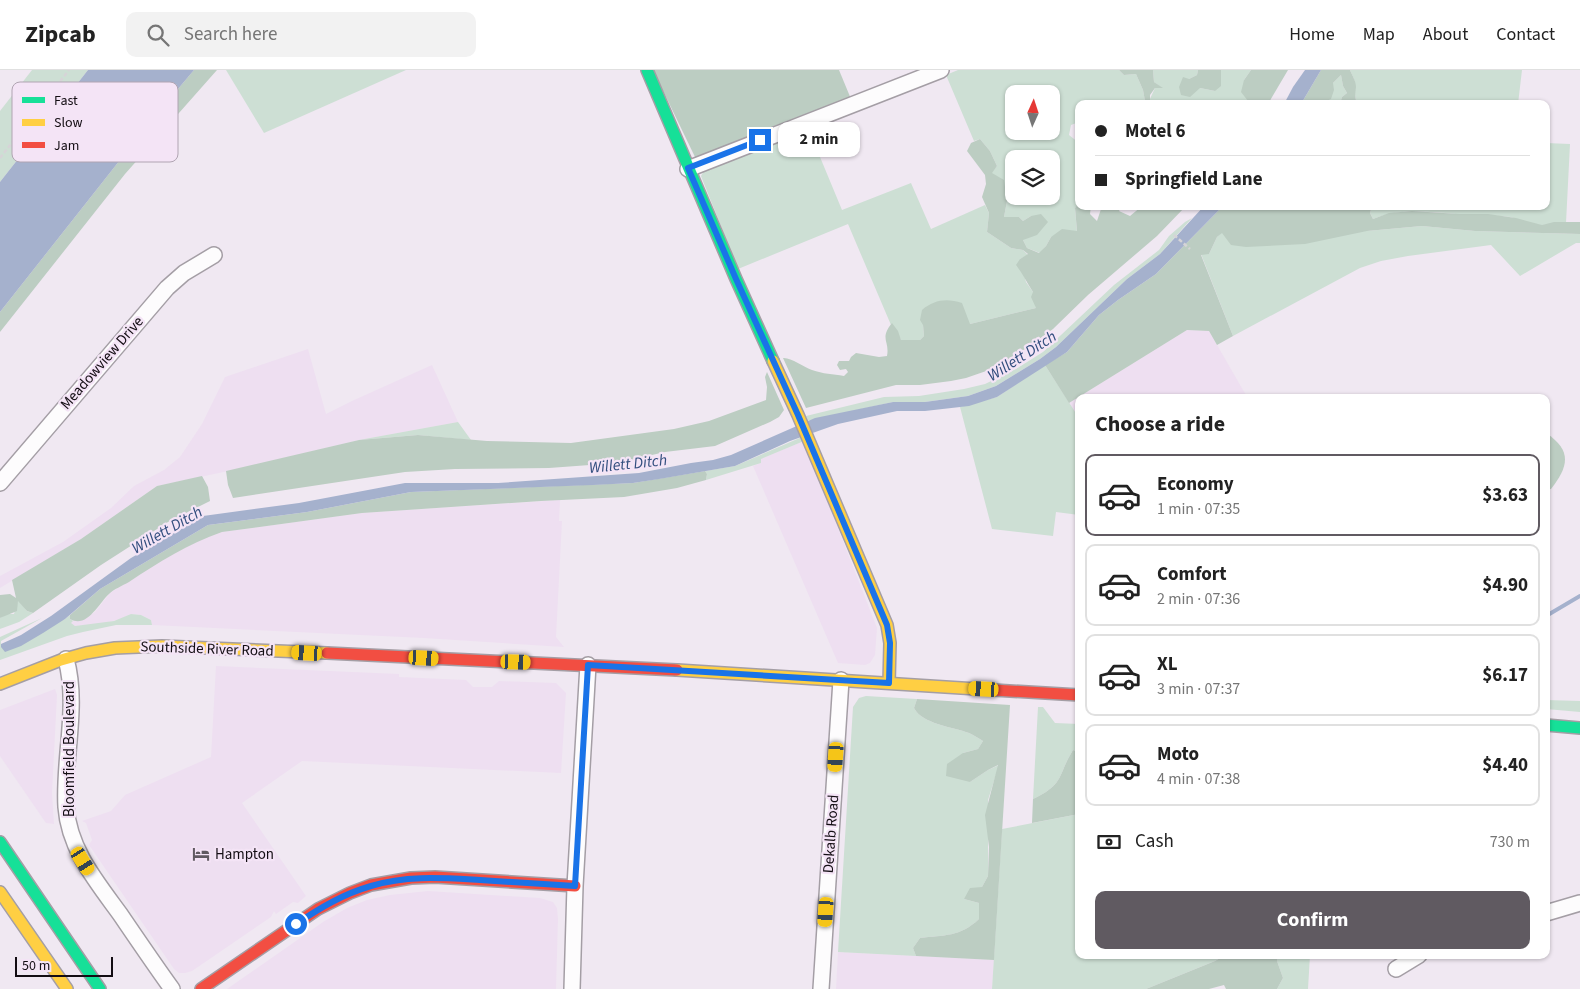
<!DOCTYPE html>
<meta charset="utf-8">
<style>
:root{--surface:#fff;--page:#f2f2f2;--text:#222;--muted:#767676;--line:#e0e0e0;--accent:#605a61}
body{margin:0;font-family:"Source Sans 3",sans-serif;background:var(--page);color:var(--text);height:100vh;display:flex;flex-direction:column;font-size:19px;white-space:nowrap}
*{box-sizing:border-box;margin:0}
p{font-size:16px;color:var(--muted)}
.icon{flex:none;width:28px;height:28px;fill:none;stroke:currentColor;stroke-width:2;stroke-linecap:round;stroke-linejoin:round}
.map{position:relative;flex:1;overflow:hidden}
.panel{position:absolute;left:1075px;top:324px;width:475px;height:565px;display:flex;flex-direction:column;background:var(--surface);border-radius:10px;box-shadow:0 1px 4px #0004}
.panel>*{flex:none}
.hud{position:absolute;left:1075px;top:30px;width:475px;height:110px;border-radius:10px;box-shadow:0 1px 4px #0004;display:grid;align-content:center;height:110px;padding:0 20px;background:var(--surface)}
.needle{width:32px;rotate:3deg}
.tools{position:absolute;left:1005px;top:15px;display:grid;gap:10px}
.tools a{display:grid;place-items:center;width:55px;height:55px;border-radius:10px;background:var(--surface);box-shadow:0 1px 4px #0004;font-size:25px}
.scale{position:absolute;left:15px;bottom:12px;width:98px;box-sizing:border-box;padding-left:5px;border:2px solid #130d13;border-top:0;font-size:14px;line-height:18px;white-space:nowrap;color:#130d13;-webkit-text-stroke:4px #f4e4f6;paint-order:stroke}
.end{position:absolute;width:22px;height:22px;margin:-11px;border:6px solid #1a73e8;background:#fff;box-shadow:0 0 0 2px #fff}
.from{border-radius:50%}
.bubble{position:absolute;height:35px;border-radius:10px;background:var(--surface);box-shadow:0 1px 4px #0004;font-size:16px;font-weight:700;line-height:35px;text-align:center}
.car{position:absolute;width:15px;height:30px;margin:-15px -8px;border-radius:6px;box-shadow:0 0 4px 1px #0007;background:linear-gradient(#f5c518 24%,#345 0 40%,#f5c518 0 76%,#345 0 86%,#f5c518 0)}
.hud b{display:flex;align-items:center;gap:18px;height:48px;font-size:19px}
.hud b+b{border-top:1px solid var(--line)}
.hud i{width:12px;height:12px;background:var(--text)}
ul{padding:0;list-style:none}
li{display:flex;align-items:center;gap:15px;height:82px;margin:0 10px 8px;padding:0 10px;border:2px solid var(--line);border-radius:10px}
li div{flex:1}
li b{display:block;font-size:19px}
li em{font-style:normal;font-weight:700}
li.selected{border-color:var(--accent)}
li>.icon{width:45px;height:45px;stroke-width:1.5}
h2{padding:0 20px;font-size:22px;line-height:60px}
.pay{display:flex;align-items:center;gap:12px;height:55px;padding:0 20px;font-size:19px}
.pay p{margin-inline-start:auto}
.button{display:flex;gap:10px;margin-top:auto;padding:10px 20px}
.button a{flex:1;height:58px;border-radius:10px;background:var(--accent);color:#fff;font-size:20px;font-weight:700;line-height:58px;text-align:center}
header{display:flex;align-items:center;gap:30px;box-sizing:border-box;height:70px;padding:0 25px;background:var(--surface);border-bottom:1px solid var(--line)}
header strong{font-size:24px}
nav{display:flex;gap:28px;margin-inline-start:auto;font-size:18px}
.search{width:350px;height:45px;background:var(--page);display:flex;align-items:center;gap:12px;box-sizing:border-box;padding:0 18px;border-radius:10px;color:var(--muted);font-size:19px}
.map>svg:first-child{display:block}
</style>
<header>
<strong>Zipcab</strong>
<div class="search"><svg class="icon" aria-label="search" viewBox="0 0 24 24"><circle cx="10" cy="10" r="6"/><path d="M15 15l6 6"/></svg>Search here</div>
<nav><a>Home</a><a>Map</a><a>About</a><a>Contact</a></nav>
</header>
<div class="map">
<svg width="1580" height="919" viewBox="0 0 1580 919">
<rect width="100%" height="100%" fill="#f0e8f2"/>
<g fill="#eedff1">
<polygon points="1187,260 1209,261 1247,327 1079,328 1079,348 1069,333"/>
<polygon points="308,279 326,344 352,331 432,295 458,352 359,370 238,399 157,416 81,469 0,518 0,506 63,472 111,438 134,416 164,400 180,387 202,354 225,307"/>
<polygon points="804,371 877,558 875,585 870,593 865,595 838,593 753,396 761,393 760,389"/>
<polygon points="560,430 559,451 562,451 556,567 564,577 424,568 152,555 151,550 141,545 131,544 124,548 101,554 75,556 70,553 73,551 81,551 95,542 110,523 167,487 202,469 222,462 362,443"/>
<polygon points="216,596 399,604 399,607 466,610 473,617 492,617 499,611 556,613 566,623 561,703 302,691 242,733 306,826 298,833 293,832 276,844 274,841 271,847 192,901 185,903 179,903 174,899 89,775 92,770 86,753 82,751 111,741 125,725 211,687"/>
<polygon points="55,619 57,625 52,723 54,754 46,753 0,686 0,640"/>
<polygon points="428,821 540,828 553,832 557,838 558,849 556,919 227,919 323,852 347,838 367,830 390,825"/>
<polygon points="838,882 994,890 992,919 836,919"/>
</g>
<g fill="#cddfd4" fill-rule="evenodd">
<polygon points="32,0 88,0 0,112 0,41"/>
<polygon points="226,0 406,0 264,63"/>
<path d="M958 0H1119L1124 5 1136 4 1143 20 1145 31H1149L1155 18H1162L1154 12 1153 0H1198L1197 5 1189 9 1200 18 1215 21 1221 0H1251L1244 10 1248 32 1246 34H1079V52L1071 55 1069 65 1079 73V133L1075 138 1077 162 1051 167 1046 176 1040 183 1027 178 1023 170 1031 146 1023 151 1019 147H1004L1007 131 991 103 997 96 990 81 980 69 974 71 946 5ZM1014 24H1051V61H1014ZM1014 89H1051V126H1014Z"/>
<path d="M1350 0H1522L1518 34H1357C1355 27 1355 24 1355 17 1356 11 1352 5 1350 0Z"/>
<polygon points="1341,5 1343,16 1347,23 1342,27 1340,34 1319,34 1323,32 1333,13"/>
<polygon points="808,58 842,140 911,113 931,159 985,135 989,143 987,162 1011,178 1023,180 1028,185 1020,189 1026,212 1033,222 1036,238 970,254 923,255 924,266 920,270 901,270 892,254 891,255 848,154 738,199 701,106 705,99"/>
<path d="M1546 73 1570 74 1566 153C1558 152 1551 155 1543 155 1533 156 1520 149 1510 147 1491 145 1474 145 1456 144 1426 142 1401 138 1373 149L1370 143 1372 136H1546Z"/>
<polygon points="1192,148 1160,184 1127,209 1056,277 1040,289 996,316 968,326 925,332 893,332 807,351 806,346 884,327 919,326 964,319 985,314 1016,299 1043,282 1114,215 1159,180 1169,166 1185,152"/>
<polygon points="1422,156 1475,161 1580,164 1580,173 1576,173 1520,206 1491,175 1408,186 1381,191 1360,198 1233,266 1201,184 1209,184 1217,167 1222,162 1367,161"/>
<polygon points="1045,295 1079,348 1079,445 1056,442 1053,466 992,459 960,337 997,327"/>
<polygon points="458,352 471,370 418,365 359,370"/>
<polygon points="802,367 804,371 761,389 761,393 706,410 707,404 705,401 735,396"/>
<polygon points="18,530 27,541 33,543 19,552 0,559 0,548 7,544 14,544"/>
<polygon points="131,544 141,545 151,550 152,555 116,555 83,562 67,566 0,590 0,567 42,548 1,571 1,577 65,549 70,545 70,549 73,551 71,553 75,556 114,551"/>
<path d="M866 626 917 629 914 638C922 654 953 657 969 663 974 665 978 668 983 671L978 679 963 683 970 712 988 700 999 695 988 730V806L982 817 964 829 979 833V849C960 867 944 865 920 868L913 878 916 886 838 882 853 637 859 628Z"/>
<polygon points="1546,630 1580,631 1580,642 1546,639"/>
<path d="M1038 637H1043L1055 653 1079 654V683L1073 680C1057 706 1065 714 1033 729Z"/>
<polygon points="1079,744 1079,885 1225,885 1215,891 1146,919 992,919 1002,759"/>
<polygon points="1278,885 1310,885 1308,919 1277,919 1283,908 1277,891"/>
</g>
<g fill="#bccdc2">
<polygon points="194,0 217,0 125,104 0,262 0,242 150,52"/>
<polygon points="653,0 839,0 851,29 699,87 695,87"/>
<polygon points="1119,0 1153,0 1154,12 1163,18 1155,18 1150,25 1150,31 1145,31 1143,20 1136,4 1124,5"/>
<polygon points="1198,0 1221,0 1221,16 1215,21 1200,18 1190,27 1181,25 1179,17 1183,7 1189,9 1197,5"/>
<polygon points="1251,0 1288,0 1268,34 1246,34 1248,31 1241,22 1244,10"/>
<path d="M1321 0H1350C1352 5 1356 11 1356 17 1355 24 1355 27 1357 34H1340L1342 27 1347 23 1343 16 1341 5 1333 13 1334 20 1331 29 1319 34H1301Z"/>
<path d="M980 69 990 81 997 96 992 103 1004 110 1007 131 1004 147H1019L1023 151 1031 146 1041 144 1048 152 1037 165 1023 170 1027 178 1039 183 1046 176 1051 167 1062 159 1077 161 1075 138 1079 133V136H1091L1090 144 1097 151 1101 139 1100 136H1122L1119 141 1130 146 1142 136H1186L1157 166 1088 225 1053 259 1021 282 992 299 966 308 951 311 920 315H896L806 338 783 288C790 287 804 297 812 300 823 304 833 304 844 306L848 302 846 299 840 300 837 295 839 291H849L851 287 856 283 879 287 887 286C890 271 879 269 892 253L898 261 901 270H920L924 266 923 255 920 250 922 240C934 230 946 228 962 233L970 254 1036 238 1031 227 1033 222C1027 213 1023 204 1016 195L1020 189 1028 184 1023 180 1011 178 987 162 989 143 982 127 986 114 985 105 967 81 971 73Z"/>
<polygon points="1223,136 1372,136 1370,143 1373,149 1389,143 1412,141 1459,144 1488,144 1516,148 1542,155 1554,152 1580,152 1580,164 1475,161 1422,156 1367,161 1305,174 1246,177 1231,175 1222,163 1217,167 1209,184 1201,185 1233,266 1217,275 1209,261 1187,260 1069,333 1045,295 1067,282 1099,245 1118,230 1156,204"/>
<polygon points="767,302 784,340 779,347 770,352 715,376 665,382 617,393 549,398 455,399 405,402 233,428 228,415 226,401 359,370 418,365 487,371 571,373 674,359 709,351 766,330 767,317 765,307"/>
<path d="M1546 363C1573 381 1568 397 1551 419L1546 420Z"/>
<path d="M705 401 707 404 706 410 677 418 624 427 541 431 362 443 222 462C188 474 159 492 129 512 122 516 114 519 109 524 99 533 87 559 70 549V545L100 519 208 455 307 442 411 422 633 413Z"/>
<polygon points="202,406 208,417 210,431 168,452 101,495 33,543 27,541 18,531 17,541 0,548 0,525 10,524 16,528 12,510 81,469 157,416"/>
<path d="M917 629 1010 635 994 890 916 886 913 878 920 868C944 865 960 867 979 849V833L964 829 970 818 982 817 988 806 989 777 985 745 998 695 988 700 970 712 946 706 947 694 963 683 978 679 983 671C978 668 974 665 969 663 953 657 922 654 914 638Z"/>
<path d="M1073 680 1079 683V744L1032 753 1033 729C1065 714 1057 706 1073 680Z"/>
<polygon points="1225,885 1278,885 1277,891 1283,908 1277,919 1226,919 1224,915 1209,919 1146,919 1215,891"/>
</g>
<g fill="#a5b1cd">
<polygon points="88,0 194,0 150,52 0,242 0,112"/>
<polygon points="1305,0 1321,0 1301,34 1284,34 1293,17"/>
<polygon points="1204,136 1223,136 1156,204 1118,230 1099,245 1067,282 997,327 969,336 925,341 897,341 838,354 790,371 735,396 659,409 633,413 593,415 411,422 307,442 208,455 100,519 65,549 43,563 21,576 5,582 1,577 1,574 21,565 51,546 131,488 203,446 299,433 405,413 498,413 639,403 691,393 713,390 731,385 815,348 893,332 925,332 968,326 996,316 1040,289 1056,277 1127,209 1160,184"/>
</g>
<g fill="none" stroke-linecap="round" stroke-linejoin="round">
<polyline stroke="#a5b1cd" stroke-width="4" points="1546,546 1580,526"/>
<g stroke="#a49ea5" stroke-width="18">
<g id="street">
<polyline points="688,99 941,0"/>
<polyline points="0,413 167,218 184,203 214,185"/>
<path d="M66 589C79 636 63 688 66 737 69 779 96 811 120 844 137 869 154 894 172 919"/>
<polyline points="1546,843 1580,833"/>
<polyline points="1396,899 1419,885"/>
<polyline points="572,919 575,816 588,595"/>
<polyline points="821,919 841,610"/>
</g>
</g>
<g stroke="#a49ea5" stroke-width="14">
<g id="fast">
<polyline points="647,0 736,209 773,291"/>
<polyline points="1546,655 1580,658"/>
<polyline points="0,772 100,919"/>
</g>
</g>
<g stroke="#a49ea5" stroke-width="14">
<g id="slow">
<polyline points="773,291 798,345 887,555 890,573 889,613"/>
<polyline points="677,600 977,619"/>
<polyline points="0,614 61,590 86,583 115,578 162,576 327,583"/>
<polyline points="0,822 67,919"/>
</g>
</g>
<g stroke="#a49ea5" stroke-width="14">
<g id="jam">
<polyline points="327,583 677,600"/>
<polyline points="977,619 1079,625"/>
<polyline points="201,919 318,839 350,823 371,815 411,808 435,807 575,816"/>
</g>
</g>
<g stroke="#d6d4d7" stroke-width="2.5" stroke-dasharray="4 2.5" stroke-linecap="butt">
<polyline points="0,88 69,0"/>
<polyline points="1174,165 1190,179"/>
</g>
<use href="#street" stroke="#fdfcfd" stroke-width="15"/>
<use href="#fast" stroke="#16e098" stroke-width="11"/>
<use href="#slow" stroke="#ffcf43" stroke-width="11"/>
<use href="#jam" stroke="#f24e42" stroke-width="11"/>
</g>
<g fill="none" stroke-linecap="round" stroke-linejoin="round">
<path stroke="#1a73e8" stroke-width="6" d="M296 854C320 838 343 824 371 816 407 805 443 808 480 810 512 812 544 814 575 816L588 595 889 613 890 573 887 555 798 345 736 209 688 98 760 70"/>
</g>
<defs>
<g id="hotel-bare" transform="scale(1.35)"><path d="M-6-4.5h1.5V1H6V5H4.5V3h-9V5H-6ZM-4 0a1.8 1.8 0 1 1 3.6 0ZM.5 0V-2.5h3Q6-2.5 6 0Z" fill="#605a61" stroke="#f4e4f6" stroke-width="2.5" paint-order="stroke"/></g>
</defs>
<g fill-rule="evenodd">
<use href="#hotel-bare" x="201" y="784"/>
</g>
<g text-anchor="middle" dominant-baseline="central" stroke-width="4.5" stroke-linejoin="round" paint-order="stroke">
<g font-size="15" fill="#130d13" stroke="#f4e4f6">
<text transform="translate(102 293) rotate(-49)">Meadowview Drive</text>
<text transform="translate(207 579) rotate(2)">Southside River Road</text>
<text transform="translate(69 679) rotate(-90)">Bloomfield Boulevard</text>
<text transform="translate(831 764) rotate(-86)">Dekalb Road</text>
</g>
<g font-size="15" fill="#130d13" stroke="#f4e4f6" text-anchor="start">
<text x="215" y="784">Hampton</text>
</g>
<g font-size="16" font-style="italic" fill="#324e7e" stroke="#f4e4f6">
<text transform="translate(1022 286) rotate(-33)">Willett Ditch</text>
<text transform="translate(628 394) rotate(-6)">Willett Ditch</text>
<text transform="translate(167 460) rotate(-30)">Willett Ditch</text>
</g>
</g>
<rect x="12" y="12" width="166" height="80" rx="8" fill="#f4e4f6" stroke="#b0a4b2" stroke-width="1"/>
<rect x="22" y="27" width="23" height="6" fill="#16e098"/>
<rect x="22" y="49" width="23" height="7" fill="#ffcf43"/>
<rect x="22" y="72" width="23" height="6" fill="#f24e42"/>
<g font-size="14" fill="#130d13">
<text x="54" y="35">Fast</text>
<text x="54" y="57">Slow</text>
<text x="54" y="80">Jam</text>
</g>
</svg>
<div class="tools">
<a><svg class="needle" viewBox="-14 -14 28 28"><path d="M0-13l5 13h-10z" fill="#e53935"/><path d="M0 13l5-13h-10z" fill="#767676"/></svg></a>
<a><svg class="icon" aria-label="layers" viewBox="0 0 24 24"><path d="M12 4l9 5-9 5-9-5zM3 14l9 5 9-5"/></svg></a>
</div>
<div class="scale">50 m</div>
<i class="end from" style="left:296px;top:854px"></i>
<i class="end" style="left:760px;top:70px"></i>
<div class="bubble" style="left:778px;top:52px;width:82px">2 min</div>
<i class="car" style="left:307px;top:583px;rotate:273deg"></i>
<i class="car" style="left:424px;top:588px;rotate:93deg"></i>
<i class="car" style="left:516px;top:592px;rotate:92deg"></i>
<i class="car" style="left:984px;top:619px;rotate:273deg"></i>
<i class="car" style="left:836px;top:687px;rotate:184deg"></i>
<i class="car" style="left:83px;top:791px;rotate:148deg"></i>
<i class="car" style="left:826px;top:842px;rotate:184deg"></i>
<div class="hud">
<b><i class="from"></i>Motel 6</b>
<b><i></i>Springfield Lane</b>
</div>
<section class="panel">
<h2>Choose a ride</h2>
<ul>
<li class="selected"><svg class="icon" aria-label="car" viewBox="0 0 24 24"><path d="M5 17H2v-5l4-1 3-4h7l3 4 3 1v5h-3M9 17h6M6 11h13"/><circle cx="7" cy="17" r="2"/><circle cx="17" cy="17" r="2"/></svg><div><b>Economy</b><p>1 min · 07:35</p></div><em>$3.63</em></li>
<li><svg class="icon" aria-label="car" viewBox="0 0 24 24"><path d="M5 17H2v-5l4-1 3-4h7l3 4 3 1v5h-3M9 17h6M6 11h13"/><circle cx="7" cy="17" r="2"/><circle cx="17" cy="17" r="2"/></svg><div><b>Comfort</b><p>2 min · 07:36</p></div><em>$4.90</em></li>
<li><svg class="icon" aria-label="car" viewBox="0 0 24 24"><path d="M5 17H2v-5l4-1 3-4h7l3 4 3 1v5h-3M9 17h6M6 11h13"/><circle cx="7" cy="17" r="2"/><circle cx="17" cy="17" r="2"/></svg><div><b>XL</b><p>3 min · 07:37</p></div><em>$6.17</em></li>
<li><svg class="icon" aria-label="car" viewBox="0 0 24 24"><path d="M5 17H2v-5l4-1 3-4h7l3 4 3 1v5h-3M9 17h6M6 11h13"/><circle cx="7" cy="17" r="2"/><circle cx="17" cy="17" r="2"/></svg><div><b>Moto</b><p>4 min · 07:38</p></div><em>$4.40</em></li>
</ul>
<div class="pay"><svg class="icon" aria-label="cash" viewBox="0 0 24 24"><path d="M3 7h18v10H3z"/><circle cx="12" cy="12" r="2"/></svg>Cash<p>730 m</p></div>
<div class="button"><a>Confirm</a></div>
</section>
</div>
